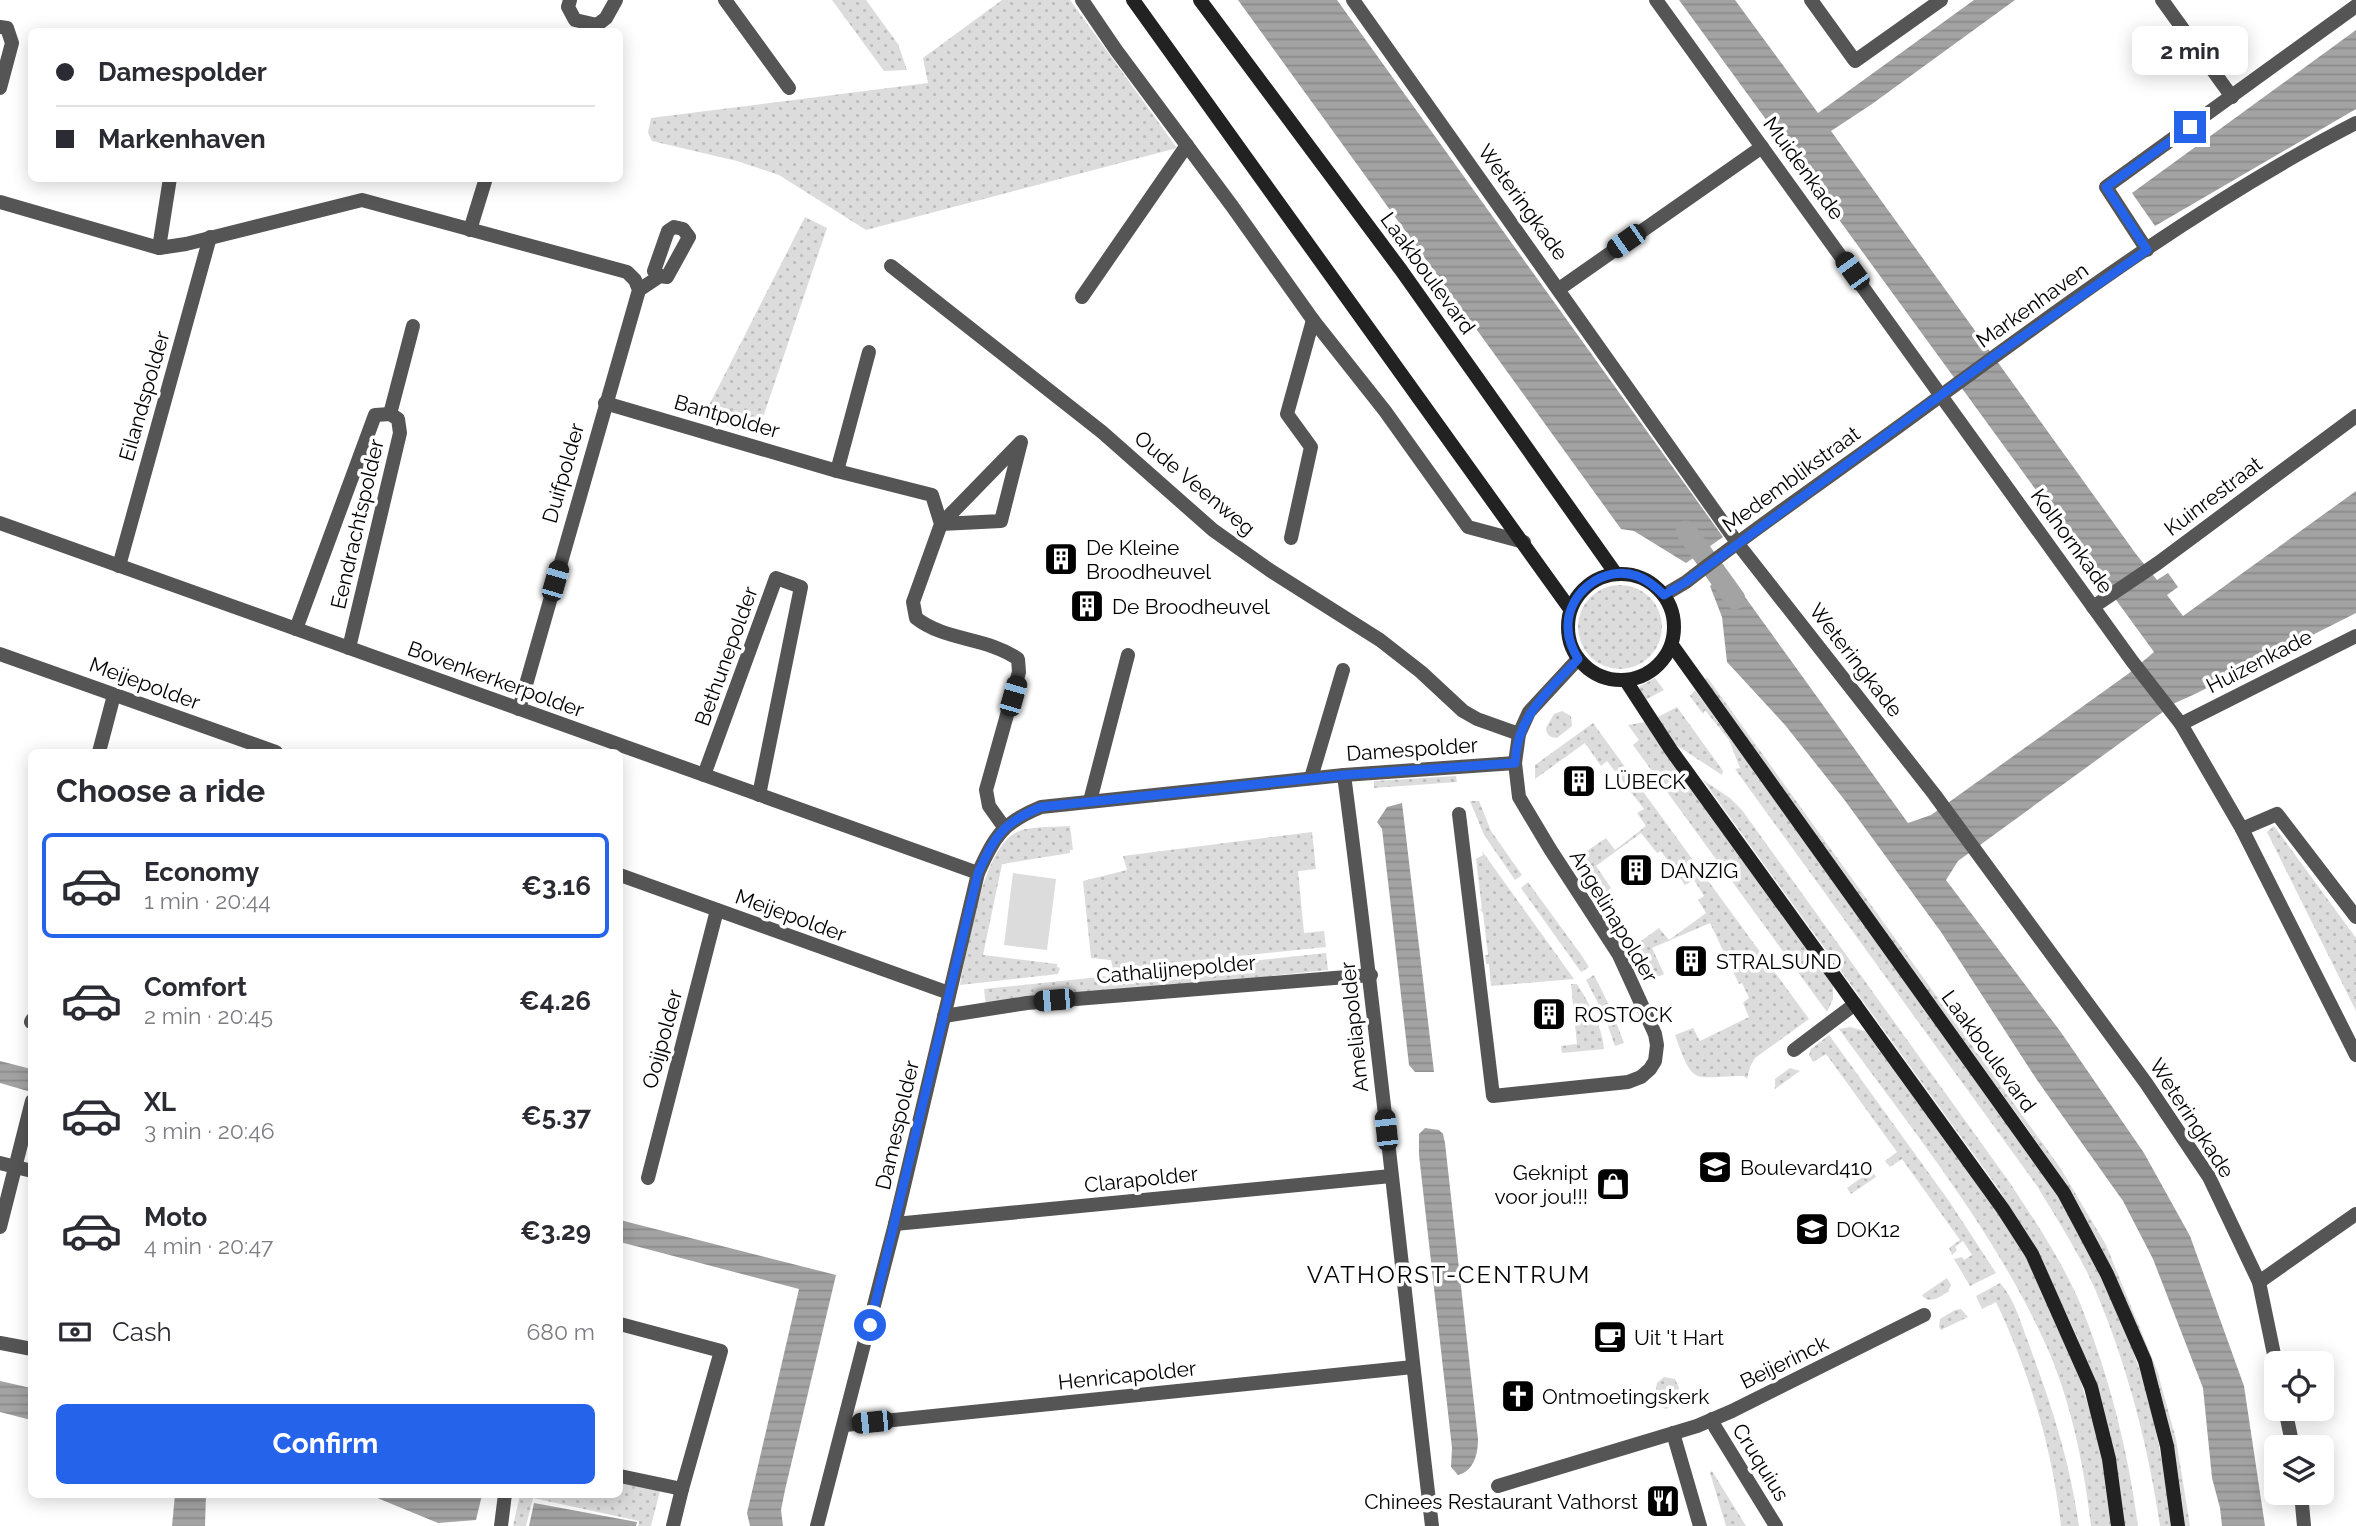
<!DOCTYPE html>
<meta charset="utf-8">
<style>
:root{--surface:#fff;--page:#f7f7f7;--text:#2b2b33;--muted:#7c7c81;--line:#e1e1e2;--accent:#2563eb}
body{margin:0;font-family:Raleway,sans-serif;background:var(--page);color:var(--text);height:100vh;display:flex;flex-direction:column;font-size:26px;white-space:nowrap}
*{box-sizing:border-box;margin:0}
p{font-size:23px;color:var(--muted)}
.icon{flex:none;width:38px;height:38px;fill:none;stroke:currentColor;stroke-width:2;stroke-linecap:round;stroke-linejoin:round}
.map{position:relative;flex:1;overflow:hidden}
.drawer{position:absolute;left:28px;top:749px;width:595px;height:749px;display:flex;flex-direction:column;background:var(--surface);border-radius:10px;box-shadow:0 4px 18px #0003}
.drawer>*{flex:none}
.banner{position:absolute;left:28px;top:28px;width:595px;height:154px;border-radius:10px;box-shadow:0 4px 18px #0003;display:grid;align-content:center;height:154px;padding:0 28px;background:var(--surface)}
.buttons{position:absolute;left:2264px;top:1351px;display:grid;gap:14px}
.buttons a{display:grid;place-items:center;width:70px;height:70px;border-radius:10px;background:var(--surface);box-shadow:0 4px 18px #0003;font-size:35px}
.end{position:absolute;width:32px;height:32px;margin:-16px;border:9px solid #2563eb;background:#fff;box-shadow:0 0 0 4px #fff}
.from{border-radius:50%}
.bubble{position:absolute;height:49px;border-radius:10px;background:var(--surface);box-shadow:0 4px 18px #0003;font-size:23px;font-weight:700;line-height:49px;text-align:center}
.car{position:absolute;width:21px;height:42px;margin:-21px -10px;border-radius:9px;box-shadow:0 0 5px 2px #0007;background:linear-gradient(#222 24%,#8ab4d8 0 40%,#222 0 76%,#8ab4d8 0 86%,#222 0)}
.banner b{display:flex;align-items:center;gap:24px;height:66px;font-size:26px}
.banner b+b{border-top:2px solid var(--line)}
.banner i{width:18px;height:18px;background:var(--text)}
ul{padding:0;list-style:none}
li{display:flex;align-items:center;gap:21px;height:105px;margin:0 14px 10px;padding:0 14px;border:4px solid transparent;border-radius:10px}
li div{flex:1}
li b{display:block;font-size:26px}
li em{font-style:normal;font-weight:700}
li.active{border-color:var(--accent)}
li>.icon{width:63px;height:63px;stroke-width:1.5}
h2{padding:0 28px;font-size:32px;line-height:84px}
.pay{display:flex;align-items:center;gap:18px;height:77px;padding:0 28px;font-size:26px}
.pay p{margin-inline-start:auto}
.primary-button{display:flex;gap:14px;margin-top:auto;padding:14px 28px}
.primary-button a{flex:1;height:80px;border-radius:10px;background:var(--accent);color:#fff;font-size:28px;font-weight:700;line-height:80px;text-align:center}
.map>svg:first-child{display:block}
</style>
<div class="map">
<svg width="2356" height="1526" viewBox="0 0 2356 1526">
<defs>
<pattern id="green-dots" width="8" height="8" patternUnits="userSpaceOnUse" patternTransform="scale(1.75)"><rect width="8" height="8" fill="#dcdcdc"/><path d="M2 2h.1M6 6h.1" fill="none" stroke="#bbb" stroke-width="1.8" stroke-linecap="round"/></pattern>
<pattern id="water-rules" width="6" height="5" patternUnits="userSpaceOnUse" patternTransform="scale(1.75)"><rect width="6" height="5" fill="#a3a3a3"/><path d="M0 2.5h6" fill="none" stroke="#8b8b8b"/></pattern>
</defs>
<rect width="100%" height="100%" fill="#fff"/>
<g fill="url(#green-dots)">
<polygon points="832,0 866,0 898,44 907,70 884,71"/>
<polygon points="1002,0 1070,0 1177,148 866,230 779,175 737,161 652,141 648,133 651,118 928,83 923,58"/>
<polygon points="805,217 827,228 757,435 702,419"/>
<circle cx="1620" cy="627" r="42"/>
<path d="M1707 677 2061 1169 2106 1245 2157 1370 2176 1439 2190 1526H2185C2171 1381 2112 1249 2029 1131L1703 682Z"/>
<polygon points="1655,678 1664,690 1645,700 1639,688 1640,686"/>
<path d="M1695 690 2052 1184 2078 1226 2128 1336 2149 1398 2163 1466 2172 1526H2160C2148 1444 2127 1365 2095 1289 2079 1253 2057 1219 2037 1186L1735 769 1740 768 1729 740 1705 710 1703 714 1690 696Z"/>
<polygon points="1677,707 1723,771 1722,775 1676,745 1656,718"/>
<path d="M1562 711 1571 716 1572 726 1557 738C1551 738 1546 735 1546 728L1554 714Z"/>
<polygon points="1645,722 1833,983 1833,999 1827,1012 1633,745 1639,740 1628,725"/>
<path d="M1593 723 1809 1019 1755 1058 1750 1067 1747 1079 1744 1076C1693 1076 1694 1089 1675 1035L1693 1028 1700 1041 1749 1017 1743 1003 1749 998 1742 983 1739 984 1710 923 1652 948 1664 974 1653 979 1634 946 1659 928 1669 940 1706 913 1698 900 1704 896 1694 880 1685 885 1661 851 1657 853 1641 833 1596 866 1611 888 1602 895 1578 857 1606 838 1615 850 1646 826 1637 813 1644 809 1607 761 1601 766 1585 743 1535 779V765Z"/>
<polygon points="1456,776 1457,782 1374,788 1374,781"/>
<path d="M1703 780 1730 798 1742 810 2010 1183C2035 1221 2062 1261 2080 1303 2109 1375 2128 1450 2138 1526H2124L2106 1420 2077 1336 2036 1251 1998 1188Z"/>
<polygon points="1470,801 1479,801 1491,831 1522,875 1515,880 1484,835"/>
<path d="M1070 826 1073 850H1070V853L1002 864 983 955 1057 964V967L1060 968 1058 974 960 985C968 949 982 848 1017 832 1028 826 1056 827 1070 826Z"/>
<polygon points="2274,826 2356,938 2356,1011 2267,832"/>
<polygon points="1312,832 1316,869 1298,871 1304,933 1324,931 1326,947 1113,969 1111,960 1091,958 1083,881 1127,870 1123,856"/>
<polygon points="1482,851 1574,979 1491,986 1489,964 1486,964 1485,955 1488,955 1483,913 1480,909 1482,909 1476,859 1483,855"/>
<polygon points="1528,882 1582,956 1589,967 1581,972 1521,888"/>
<polygon points="1326,953 1328,970 986,1006 984,989"/>
<polygon points="1594,975 1611,1009 1624,1043 1615,1046 1604,1015 1586,980"/>
<path d="M1571 984H1577C1589 1003 1602 1026 1604 1049L1562 1053 1561 1046 1577 1044Z"/>
<path d="M1850 1027 1868 1032 1978 1180 2027 1257 2076 1367 2094 1424 2103 1460 2112 1526H2091C2084 1465 2071 1401 2046 1345 1994 1230 1913 1131 1839 1029Z"/>
<polygon points="1829,1035 1949,1201 1996,1273 1970,1286 1954,1259 1962,1257 1964,1260 1972,1255 1963,1241 1955,1247 1957,1250 1952,1255 1949,1248 1960,1240 1902,1159 1890,1167 1885,1161 1897,1152 1826,1054 1813,1062 1809,1055 1811,1049"/>
<polygon points="1790,1068 1800,1071 1775,1089 1775,1079"/>
<polygon points="1872,1170 1876,1177 1851,1194 1847,1188"/>
<path d="M1947 1278 1951 1285 1948 1292C1939 1297 1929 1305 1922 1295Z"/>
<path d="M2000 1283C2014 1298 2021 1323 2028 1342 2051 1403 2070 1462 2079 1526H2061C2052 1448 2030 1373 1996 1302L1982 1309 1976 1296Z"/>
<polygon points="1961,1309 1968,1317 1941,1330 1939,1327 1940,1319 1955,1310"/>
<polygon points="1664,1377 1675,1379 1679,1388 1676,1403 1666,1409 1657,1406 1654,1398 1657,1383"/>
<polygon points="1712,1471 1746,1526 1726,1526 1710,1473"/>
<polygon points="620,1481 660,1491 651,1526 638,1526 639,1521 533,1498 526,1526 513,1526 520,1495 620,1494"/>
</g>
<polygon fill="#dcdcdc" points="1013,873 1056,879 1047,950 1004,945"/>
<g fill="url(#water-rules)">
<polygon points="1238,0 1337,0 1723,537 1686,563 1634,531 1621,529"/>
<polygon points="1679,0 1735,0 1818,113 1974,0 2015,0 1872,104 1831,131 2136,554 2157,580 2168,573 2178,587 2167,595 2183,616 2356,491 2356,613 2195,694 2175,703 1958,861 1946,880 2060,1031 2144,1153 2190,1236 2244,1386 2265,1526 2222,1526 2220,1508 2212,1478 2203,1388 2153,1259 2123,1201 2037,1080 1941,932 1843,798 1785,725 1727,662 1722,617 1710,586 1727,572 1908,823 1931,815 2128,674 2154,652"/>
<polygon points="2356,30 2356,109 2155,226 2132,193"/>
<polygon points="1402,803 1434,1072 1415,1072 1409,1065 1382,829 1377,822 1387,807"/>
<polygon points="0,1061 31,1069 31,1092 0,1083"/>
<path d="M1425 1128 1439 1130 1443 1134 1445 1143 1478 1439C1478 1454 1474 1471 1458 1475L1451 1467 1452 1448 1419 1155V1134Z"/>
<polygon points="620,1220 836,1275 785,1490 781,1510 783,1526 750,1526 747,1513 799,1289 620,1242"/>
<polygon points="0,1381 31,1388 31,1420 0,1412"/>
<polygon points="175,1495 206,1495 205,1526 172,1526"/>
<polygon points="370,1495 482,1494 482,1495 476,1520 438,1523"/>
<polygon points="534,1503 637,1522 636,1526 529,1526"/>
</g>
<g fill="none" stroke-linecap="round" stroke-linejoin="round">
<polyline stroke="#a3a3a3" stroke-width="21" points="1686,531 1735,599"/>
<g stroke="#555" stroke-width="14">
<polyline points="570,0 568,7 575,20 597,25 606,18 616,0"/>
<polyline points="725,0 789,88"/>
<polyline points="1082,0 1116,50 1232,206 1313,320 1385,411 1468,527 1524,542"/>
<polyline points="1353,0 1738,544 1934,794 2146,1083 2209,1177 2259,1282 2277,1369"/>
<polyline points="1656,0 2132,661 2181,724 2242,829 2356,1055"/>
<polyline points="1811,0 1855,61 1941,0"/>
<polyline points="2162,0 2232,97"/>
<polyline points="0,27 7,28 12,43 0,88"/>
<polyline points="0,202 159,248 186,244 362,200 627,272 635,280 639,290 519,709"/>
<polyline points="470,230 486,178"/>
<polyline points="159,248 170,178"/>
<polyline points="2147,250 2106,187 2356,6"/>
<polyline points="891,266 1102,432 1213,530 1271,571 1380,640 1421,672 1463,711 1477,719 1519,734"/>
<polyline points="1559,289 1762,147"/>
<polyline points="639,290 660,276 667,277 689,237 683,229 674,227 668,231 654,271 660,276"/>
<polyline points="1082,297 1187,145"/>
<path d="M605 403 837 471 932 495 941 524 913 602 916 618C945 641 987 637 1018 659L1019 672 986 790 989 806 1004 827"/>
<polyline points="390,414 413,326"/>
<polygon points="1021,442 1001,521 941,524"/>
<polyline points="837,471 869,352"/>
<polyline points="0,523 978,873"/>
<polyline points="1291,538 1311,447 1287,414 1313,320"/>
<polyline points="119,566 210,237"/>
<path d="M1664 595 1686 582C1768 518 1856 459 1939 397 2071 300 2210 198 2356 123"/>
<polyline points="2093,607 2158,563 2356,416"/>
<polyline points="296,629 375,415 390,414 398,419 400,433 349,648"/>
<polyline points="0,654 276,752"/>
<polyline points="2181,724 2356,636"/>
<polyline points="99,752 114,695"/>
<polyline points="704,775 776,578 801,587 759,795"/>
<path d="M1344 775C1377 1025 1402 1276 1432 1526"/>
<polyline points="1311,778 1343,670"/>
<polyline points="1090,801 1128,655"/>
<polyline points="1459,814 1493,1096 1628,1082 1641,1077 1650,1069 1655,1061 1657,1045 1655,1034 1619,955 1550,849 1519,797 1515,763 1519,734 1529,712 1578,659"/>
<polyline points="2242,829 2277,814 2356,917"/>
<polyline points="620,875 949,993"/>
<polyline points="944,1016 1027,1003 1371,975"/>
<polyline points="31,1022 32,1020"/>
<polyline points="1794,1050 1855,1004"/>
<polyline points="0,1163 32,1171"/>
<polyline points="648,1178 717,910"/>
<polyline points="895,1224 1391,1176"/>
<polyline points="0,1227 32,1101"/>
<polyline points="2259,1282 2356,1214"/>
<polyline points="620,1324 721,1351 682,1489 673,1526"/>
<polyline points="0,1343 32,1349"/>
<polyline points="2285,1409 2293,1447"/>
<polyline points="1712,1419 1715,1427 1776,1526"/>
<polyline points="845,1425 1413,1367"/>
<polyline points="1673,1433 1700,1526"/>
<polyline points="620,1476 682,1489"/>
<polyline points="1498,1486 1697,1426 1732,1411 1924,1315"/>
<polyline points="2301,1493 2304,1526"/>
<polyline points="501,1526 505,1494"/>
<path d="M817 1526 895 1224 978 873C995 836 1002 823 1041 807L1344 775 1515 763"/>
</g>
<g stroke="#222" stroke-width="14">
<polyline points="1133,0 1570,609"/>
<polyline points="1200,0 1401,270 1616,574"/>
<circle cx="1621" cy="627" r="53"/>
<polyline points="1672,645 2064,1193 2107,1274 2145,1361 2167,1446 2178,1526"/>
<polyline points="1626,681 1671,750 2003,1209 2032,1254 2091,1387 2109,1459 2118,1526"/>
</g>
</g>
<g fill="none" stroke-linecap="round" stroke-linejoin="round">
<path stroke="#2563eb" stroke-width="9" d="M870 1325 978 873C995 836 1002 823 1041 807L1344 775 1515 763C1517 715 1548 692 1578 659 1572 648 1568 639 1568 627 1567 593 1604 564 1637 576 1648 580 1656 587 1664 595L1686 582 1993 357 2147 250 2106 187 2190 127"/>
</g>
<defs>
<g id="building-square" transform="scale(1.75)"><rect x="-9" y="-9" width="18" height="18" rx="4" fill="#000" stroke="#fff"/><path d="M-4-6H4V6H1V3H-1V6H-4ZM-2.5-4.3h1.7v1.8h-1.7ZM.8-4.3h1.7v1.8H.8ZM-2.5-1h1.7V.8h-1.7ZM.8-1h1.7V.8H.8Z" fill="#fff"/></g>
<g id="school-square" transform="scale(1.75)"><rect x="-9" y="-9" width="18" height="18" rx="4" fill="#000" stroke="#fff"/><path d="M0-5L7-2L0 1L-7-2ZM-4 1L0 2.5L4 1V4Q0 6-4 4Z" fill="#fff"/></g>
<g id="shop-square" transform="scale(1.75)"><rect x="-9" y="-9" width="18" height="18" rx="4" fill="#000" stroke="#fff"/><path d="M-5-2.5h2.3a2.7 3.5 0 0 1 5.4 0H5L5.5 6h-11ZM-1.5-2.5h3a1.5 2.3 0 0 0-3 0Z" fill="#fff"/></g>
<g id="cafe-square" transform="scale(1.75)"><rect x="-9" y="-9" width="18" height="18" rx="4" fill="#000" stroke="#fff"/><path d="M-5.5-4.5H6V0H3Q3 3.5 0 3.5H-2.5Q-5.5 3.5-5.5 0ZM3-3.2v2h1.7v-2ZM-6 4.5H4V6H-6Z" fill="#fff"/></g>
<g id="church-square" transform="scale(1.75)"><rect x="-9" y="-9" width="18" height="18" rx="4" fill="#000" stroke="#fff"/><path d="M-1.2-6h2.4v3.5h3.3v2.4h-3.3V6h-2.4V-.1h-3.3v-2.4h3.3Z" fill="#fff"/></g>
<g id="restaurant-square" transform="scale(1.75)"><rect x="-9" y="-9" width="18" height="18" rx="4" fill="#000" stroke="#fff"/><path d="M-5-6h1v4h1v-4h1v4h1v-4h1v5L-1.5 .5V6h-2V.5L-5-1ZM5-6V6H3V1.5H1.5Q1.5-4 5-6Z" fill="#fff"/></g>
</defs>
<g fill-rule="evenodd">
<use href="#building-square" x="1061" y="559"/>
<use href="#building-square" x="1087" y="606"/>
<use href="#building-square" x="1579" y="781"/>
<use href="#building-square" x="1636" y="870"/>
<use href="#building-square" x="1691" y="961"/>
<use href="#building-square" x="1549" y="1014"/>
<use href="#school-square" x="1715" y="1167"/>
<use href="#shop-square" x="1613" y="1184"/>
<use href="#school-square" x="1812" y="1229"/>
<use href="#cafe-square" x="1610" y="1337"/>
<use href="#church-square" x="1518" y="1396"/>
<use href="#restaurant-square" x="1663" y="1501"/>
</g>
<g text-anchor="middle" dominant-baseline="central" stroke-width="7" stroke-linejoin="round" paint-order="stroke">
<g font-size="21" fill="#000" stroke="#fff">
<text transform="translate(1804 168) rotate(54)">Muidenkade</text>
<text transform="translate(1523 202) rotate(54)">Weteringkade</text>
<text transform="translate(1428 273) rotate(54)">Laakboulevard</text>
<text transform="translate(2032 305) rotate(-35)">Markenhaven</text>
<text transform="translate(144 396) rotate(-74)">Eilandspolder</text>
<text transform="translate(727 416) rotate(16)">Bantpolder</text>
<text transform="translate(563 473) rotate(-74)">Duifpolder</text>
<text transform="translate(1791 479) rotate(-36)">Medemblikstraat</text>
<text transform="translate(1195 483) rotate(40)">Oude Veenweg</text>
<text transform="translate(2213 496) rotate(-37)">Kuinrestraat</text>
<text transform="translate(357 524) rotate(-77)">Eendrachtspolder</text>
<text transform="translate(2072 541) rotate(54)">Kolhornkade</text>
<text transform="translate(726 656) rotate(-70)">Bethunepolder</text>
<text transform="translate(1856 660) rotate(52)">Weteringkade</text>
<text transform="translate(2259 661) rotate(-27)">Huizenkade</text>
<text transform="translate(496 679) rotate(20)">Bovenkerkerpolder</text>
<text transform="translate(145 683) rotate(20)">Meijepolder</text>
<text transform="translate(1412 749) rotate(-4)">Damespolder</text>
<text transform="translate(791 915) rotate(20)">Meijepolder</text>
<text transform="translate(1614 916) rotate(59)">Angelinapolder</text>
<text transform="translate(1176 969) rotate(-5)">Cathalijnepolder</text>
<text transform="translate(1354 1027) rotate(-96)">Ameliapolder</text>
<text transform="translate(662 1039) rotate(-75)">Ooijpolder</text>
<text transform="translate(1989 1051) rotate(54)">Laakboulevard</text>
<text transform="translate(2192 1118) rotate(57)">Weteringkade</text>
<text transform="translate(897 1125) rotate(-77)">Damespolder</text>
<text transform="translate(1141 1179) rotate(-6)">Clarapolder</text>
<text transform="translate(1784 1362) rotate(-26)">Beijerinck</text>
<text transform="translate(1127 1375) rotate(-6)">Henricapolder</text>
<text transform="translate(1761 1462) rotate(58)">Cruquius</text>
</g>
<g font-size="21" fill="#000" stroke="#fff" text-anchor="start">
<text x="1086" y="547">De Kleine<tspan x="1086" dy="24">Broodheuvel</tspan></text>
<text x="1112" y="606">De Broodheuvel</text>
<text x="1604" y="781">LÜBECK</text>
<text x="1660" y="870">DANZIG</text>
<text x="1716" y="961">STRALSUND</text>
<text x="1574" y="1014">ROSTOCK</text>
<text x="1740" y="1167">Boulevard410</text>
<text x="1588" y="1172" text-anchor="end">Geknipt<tspan x="1588" dy="24">voor jou!!!</tspan></text>
<text x="1836" y="1229">DOK12</text>
<text x="1634" y="1337">Uit 't Hart</text>
<text x="1542" y="1396">Ontmoetingskerk</text>
<text x="1638" y="1501" text-anchor="end">Chinees Restaurant Vathorst</text>
</g>
<g font-size="24" letter-spacing="2" fill="#000" stroke="#fff">
<text x="1449" y="1274">VATHORST-CENTRUM</text>
</g>
</g>
</svg>
<div class="buttons">
<a><svg class="icon" aria-label="locate" viewBox="0 0 24 24"><circle cx="12" cy="12" r="6"/><path d="M12 2v4M12 18v4M2 12h4M18 12h4"/></svg></a>
<a><svg class="icon" aria-label="layers" viewBox="0 0 24 24"><path d="M12 4l9 5-9 5-9-5zM3 14l9 5 9-5"/></svg></a>
</div>
<i class="end from" style="left:870px;top:1325px"></i>
<i class="end" style="left:2190px;top:127px"></i>
<div class="bubble" style="left:2132px;top:26px;width:116px">2 min</div>
<i class="car" style="left:1626px;top:241px;rotate:235deg"></i>
<i class="car" style="left:1852px;top:271px;rotate:324deg"></i>
<i class="car" style="left:555px;top:581px;rotate:16deg"></i>
<i class="car" style="left:1013px;top:696px;rotate:16deg"></i>
<i class="car" style="left:1054px;top:1000px;rotate:265deg"></i>
<i class="car" style="left:1386px;top:1130px;rotate:354deg"></i>
<i class="car" style="left:872px;top:1422px;rotate:264deg"></i>
<div class="banner">
<b><i class="from"></i>Damespolder</b>
<b><i></i>Markenhaven</b>
</div>
<section class="drawer">
<h2>Choose a ride</h2>
<ul>
<li class="active"><svg class="icon" aria-label="car" viewBox="0 0 24 24"><path d="M5 17H2v-5l4-1 3-4h7l3 4 3 1v5h-3M9 17h6M6 11h13"/><circle cx="7" cy="17" r="2"/><circle cx="17" cy="17" r="2"/></svg><div><b>Economy</b><p>1 min · 20:44</p></div><em>€3.16</em></li>
<li><svg class="icon" aria-label="car" viewBox="0 0 24 24"><path d="M5 17H2v-5l4-1 3-4h7l3 4 3 1v5h-3M9 17h6M6 11h13"/><circle cx="7" cy="17" r="2"/><circle cx="17" cy="17" r="2"/></svg><div><b>Comfort</b><p>2 min · 20:45</p></div><em>€4.26</em></li>
<li><svg class="icon" aria-label="car" viewBox="0 0 24 24"><path d="M5 17H2v-5l4-1 3-4h7l3 4 3 1v5h-3M9 17h6M6 11h13"/><circle cx="7" cy="17" r="2"/><circle cx="17" cy="17" r="2"/></svg><div><b>XL</b><p>3 min · 20:46</p></div><em>€5.37</em></li>
<li><svg class="icon" aria-label="car" viewBox="0 0 24 24"><path d="M5 17H2v-5l4-1 3-4h7l3 4 3 1v5h-3M9 17h6M6 11h13"/><circle cx="7" cy="17" r="2"/><circle cx="17" cy="17" r="2"/></svg><div><b>Moto</b><p>4 min · 20:47</p></div><em>€3.29</em></li>
</ul>
<div class="pay"><svg class="icon" aria-label="cash" viewBox="0 0 24 24"><path d="M3 7h18v10H3z"/><circle cx="12" cy="12" r="2"/></svg>Cash<p>680 m</p></div>
<div class="primary-button"><a>Confirm</a></div>
</section>
</div>
